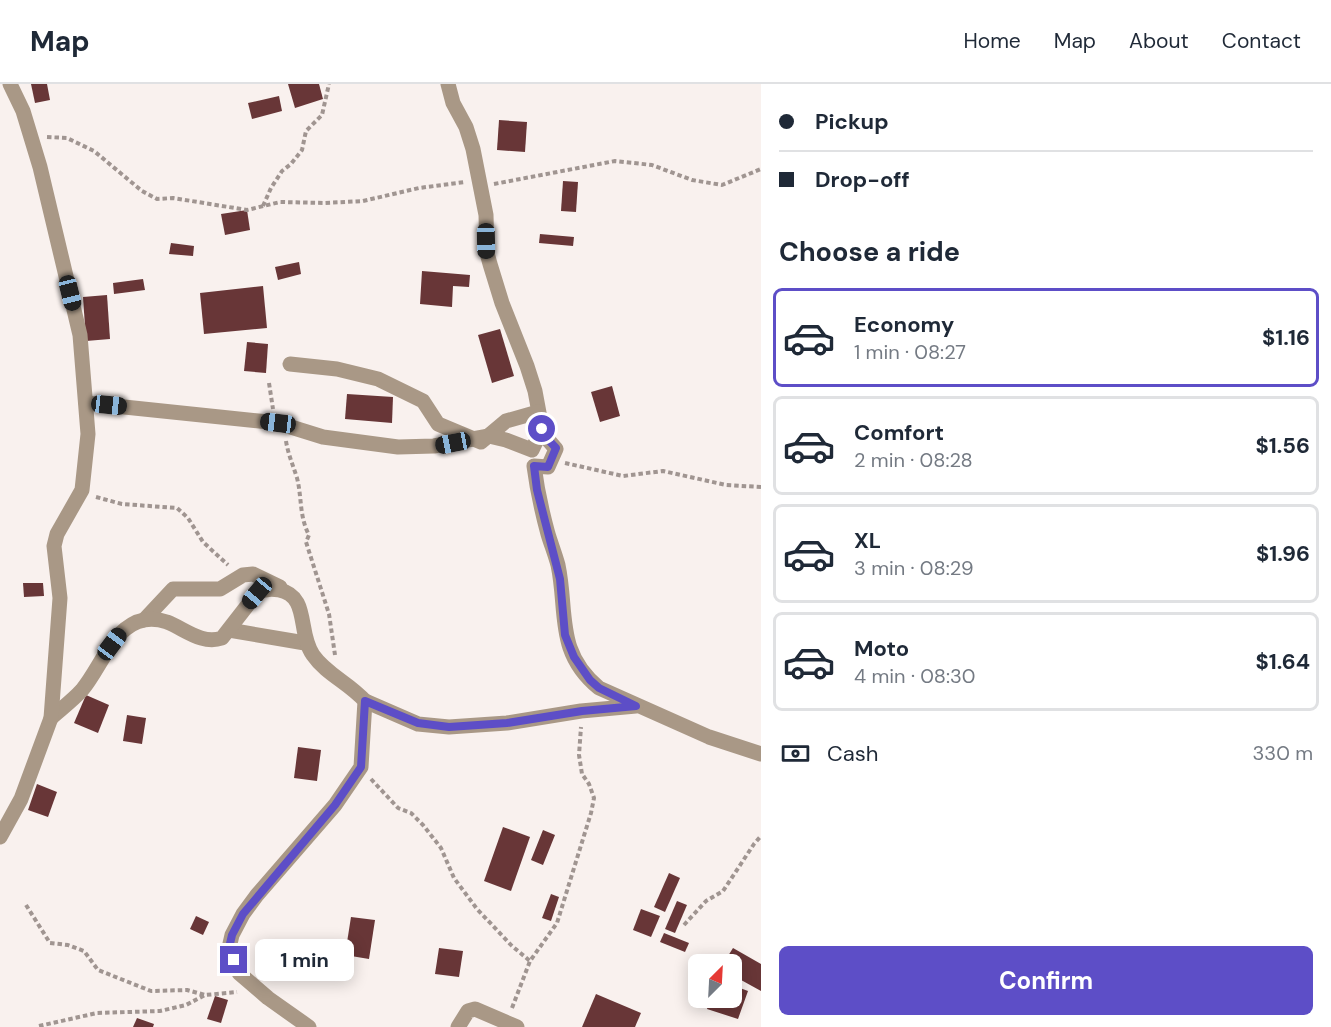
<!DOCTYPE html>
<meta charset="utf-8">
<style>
:root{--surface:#fff;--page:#f6f6f7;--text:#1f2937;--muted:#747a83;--line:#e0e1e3;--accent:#5d4ec7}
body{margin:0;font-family:"DM Sans",sans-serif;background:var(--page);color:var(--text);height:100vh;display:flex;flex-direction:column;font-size:22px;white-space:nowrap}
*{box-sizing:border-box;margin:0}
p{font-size:20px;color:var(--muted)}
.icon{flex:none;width:33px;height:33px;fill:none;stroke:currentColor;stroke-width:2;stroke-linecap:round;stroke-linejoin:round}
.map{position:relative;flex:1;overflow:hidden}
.drawer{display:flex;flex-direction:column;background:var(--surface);width:570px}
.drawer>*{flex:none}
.hud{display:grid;align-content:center;height:132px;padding:0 18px;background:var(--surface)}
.needle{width:39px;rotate:24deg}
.controls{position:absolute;left:688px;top:870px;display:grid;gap:12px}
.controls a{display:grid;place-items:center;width:54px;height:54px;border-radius:9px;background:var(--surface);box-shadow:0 3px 15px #0003;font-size:30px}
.end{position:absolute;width:27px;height:27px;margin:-14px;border:8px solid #5d4ec7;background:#fff;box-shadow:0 0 0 3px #fff}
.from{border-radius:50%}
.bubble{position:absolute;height:42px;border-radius:9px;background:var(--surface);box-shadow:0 3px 15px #0003;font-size:20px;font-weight:700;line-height:42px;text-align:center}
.car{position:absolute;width:18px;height:36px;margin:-18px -9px;border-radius:8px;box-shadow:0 0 4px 2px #0007;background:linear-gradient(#222 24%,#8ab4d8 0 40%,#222 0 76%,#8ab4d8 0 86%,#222 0)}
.hud b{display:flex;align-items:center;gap:21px;height:57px;font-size:22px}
.hud b+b{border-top:2px solid var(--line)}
.hud i{width:15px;height:15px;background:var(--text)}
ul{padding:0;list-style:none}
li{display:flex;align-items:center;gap:18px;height:99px;margin:0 12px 9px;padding:0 6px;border:3px solid var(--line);border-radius:9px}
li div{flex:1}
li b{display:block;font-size:22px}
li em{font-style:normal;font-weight:700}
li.active{border-color:var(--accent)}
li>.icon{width:54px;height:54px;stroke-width:1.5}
h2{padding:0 18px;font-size:27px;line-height:72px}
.pay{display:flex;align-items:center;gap:15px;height:66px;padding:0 18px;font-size:22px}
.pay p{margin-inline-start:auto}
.cta{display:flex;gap:12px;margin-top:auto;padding:12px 18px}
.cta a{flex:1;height:69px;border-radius:9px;background:var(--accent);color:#fff;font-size:24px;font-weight:700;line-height:69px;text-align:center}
header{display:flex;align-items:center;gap:36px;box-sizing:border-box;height:84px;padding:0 30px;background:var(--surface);border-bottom:2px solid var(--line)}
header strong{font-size:28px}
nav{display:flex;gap:33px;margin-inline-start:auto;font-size:21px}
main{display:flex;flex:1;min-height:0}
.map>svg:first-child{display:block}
</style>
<header>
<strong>Map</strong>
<nav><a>Home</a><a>Map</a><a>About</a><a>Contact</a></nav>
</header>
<main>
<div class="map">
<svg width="761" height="943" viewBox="0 0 761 943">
<rect width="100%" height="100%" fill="#f9f1ee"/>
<g fill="#683637">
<polygon points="31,0 47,0 50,16 35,19"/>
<polygon points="288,0 319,0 323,15 295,24"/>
<polygon points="279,12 282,27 252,35 248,19"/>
<polygon points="499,36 527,38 525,68 497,66"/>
<polygon points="563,97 578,98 576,128 561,127"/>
<polygon points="247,126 250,146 225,151 221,130"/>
<polygon points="540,150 574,153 573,162 539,159"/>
<polygon points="171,159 194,162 193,172 169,170"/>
<polygon points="299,178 301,190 278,196 275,183"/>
<polygon points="422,187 470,191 469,203 453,202 452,223 420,220"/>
<polygon points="143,195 145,206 114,210 113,199"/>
<polygon points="263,202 267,244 204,250 200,209"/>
<polygon points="107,211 110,255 86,257 83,213"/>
<polygon points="500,245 514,292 492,299 478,251"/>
<polygon points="247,258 268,260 266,289 244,287"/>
<polygon points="612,302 620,332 600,338 591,308"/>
<polygon points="347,310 393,313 392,339 345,335"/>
<polygon points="23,499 43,499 44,512 24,513"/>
<polygon points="86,611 109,621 98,649 74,639"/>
<polygon points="127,631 146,634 142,660 123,657"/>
<polygon points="298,663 321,666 317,697 294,694"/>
<polygon points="37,700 57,708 48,733 28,726"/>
<polygon points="503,743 530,753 511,807 484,797"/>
<polygon points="543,746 555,751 543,781 531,776"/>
<polygon points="669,789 680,794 665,828 654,823"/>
<polygon points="551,810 559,813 551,837 542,834"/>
<polygon points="677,817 687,821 675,849 665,845"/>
<polygon points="641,825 660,832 651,853 633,846"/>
<polygon points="196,832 209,838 203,851 190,845"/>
<polygon points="351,833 375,836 369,875 345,871"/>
<polygon points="664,849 689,859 685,868 660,858"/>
<polygon points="439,864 463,867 459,893 435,890"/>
<polygon points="733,864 761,880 761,907 732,891 732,880 723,880"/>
<polygon points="732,901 748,907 738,935 707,925 710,914 732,914"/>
<polygon points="596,910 641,929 635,943 582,943"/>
<polygon points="215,912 228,916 221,939 207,935"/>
<polygon points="137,934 154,940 153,943 133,943"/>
</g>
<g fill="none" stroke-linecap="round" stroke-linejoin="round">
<g stroke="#a09591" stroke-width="4" stroke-dasharray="4.5 3" stroke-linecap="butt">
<polyline points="47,53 67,54 94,67 142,107 157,115 173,114 247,126 280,118 325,119 363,117 419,104 465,98"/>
<polyline points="494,100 615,77 652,81 692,96 722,101 761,85"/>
<polyline points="263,122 271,104 282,87 291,80 302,66 306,47 322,31 329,0"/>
<polyline points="269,299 273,325"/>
<path d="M286 357C288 370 293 381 297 394 302 413 299 432 309 451L306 458 329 530 335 571"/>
<polyline points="565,379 623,392 663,387 726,401 761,403"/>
<polyline points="96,413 122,420 177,424 188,434 203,458 228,481"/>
<polyline points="371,695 398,724 411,729 423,741 441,764 454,794 477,825 512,862 530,877"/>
<polyline points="26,821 50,859 68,861 84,867 98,886 151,907 187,906 205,911"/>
<polyline points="684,841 706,817 723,807 754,760 761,752"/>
<polyline points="512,924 530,877 557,839 591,729 594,714 589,700 582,690 579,671 581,643"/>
<polyline points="39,942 97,929 160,927 186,921 205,911 237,908"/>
</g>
<g stroke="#a99886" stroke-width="15">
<path d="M448 0 453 19 466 43 473 65 486 131 487 169 490 180 502 219 527 282 535 307 543 350 556 365 548 383 534 382C537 405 542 428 548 450 551 460 555 470 558 481 568 528 555 568 599 604L709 653 761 670"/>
<polyline points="290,280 337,285 378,295 423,317 438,340 481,358 506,337 538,328"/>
<polyline points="86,319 278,339 323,353 398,363 434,362 489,352 506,356 532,366 542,345"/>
<polyline points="144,536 173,505 220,505 243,491 253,490 280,503"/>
<polyline points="229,546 305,559"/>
<polyline points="365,617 418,640 449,643 507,639 581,627 636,622"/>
<path d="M51 634C61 625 73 616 82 606 105 579 119 522 167 538 185 545 202 561 222 554L257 509C264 505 270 504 279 506 310 512 297 548 313 571 326 590 349 599 365 617L361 683 335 721 257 811 243 830 232 851 229 864 239 889 268 914 309 943"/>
<polyline points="0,753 21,715 51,634 60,514 54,462 57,450 82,406 88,350 80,251 40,83 23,27 10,0"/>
<polyline points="458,943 468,927 475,925 517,943"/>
</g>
</g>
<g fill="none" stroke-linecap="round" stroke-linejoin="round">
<polyline stroke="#5d4ec7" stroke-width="8" points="234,876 229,864 232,851 243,830 335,721 361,683 365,617 418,639 449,643 507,639 582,627 636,622 599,604 590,596 574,573 565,551 560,495 537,406 534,382 548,383 556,364 543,350 542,345"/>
</g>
</svg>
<div class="controls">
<a><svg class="needle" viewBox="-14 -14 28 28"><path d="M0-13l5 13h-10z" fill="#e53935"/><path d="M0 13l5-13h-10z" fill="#747a83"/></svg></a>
</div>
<i class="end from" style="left:542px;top:345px"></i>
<i class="end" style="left:234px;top:876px"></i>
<div class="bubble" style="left:255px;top:855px;width:99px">1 min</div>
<i class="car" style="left:486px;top:157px;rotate:179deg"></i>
<i class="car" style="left:70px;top:209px;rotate:166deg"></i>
<i class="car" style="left:109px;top:321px;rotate:96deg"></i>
<i class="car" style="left:278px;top:339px;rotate:277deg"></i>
<i class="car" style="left:453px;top:359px;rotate:259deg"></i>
<i class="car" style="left:257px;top:509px;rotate:220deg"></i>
<i class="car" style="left:112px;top:560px;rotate:37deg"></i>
</div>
<section class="drawer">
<div class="hud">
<b><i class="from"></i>Pickup</b>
<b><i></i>Drop-off</b>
</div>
<h2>Choose a ride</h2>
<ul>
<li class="active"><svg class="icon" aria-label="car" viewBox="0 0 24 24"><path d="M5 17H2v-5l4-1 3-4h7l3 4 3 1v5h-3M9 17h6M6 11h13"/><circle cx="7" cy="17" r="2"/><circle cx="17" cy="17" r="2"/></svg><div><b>Economy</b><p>1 min · 08:27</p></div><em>$1.16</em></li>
<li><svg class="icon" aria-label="car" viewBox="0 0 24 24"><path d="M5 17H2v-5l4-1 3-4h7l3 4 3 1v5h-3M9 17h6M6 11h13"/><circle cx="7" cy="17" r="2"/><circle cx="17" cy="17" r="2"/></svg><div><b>Comfort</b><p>2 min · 08:28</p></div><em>$1.56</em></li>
<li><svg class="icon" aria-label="car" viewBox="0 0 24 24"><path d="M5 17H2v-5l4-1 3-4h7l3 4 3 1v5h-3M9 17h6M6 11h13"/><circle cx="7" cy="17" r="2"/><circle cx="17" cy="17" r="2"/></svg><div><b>XL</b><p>3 min · 08:29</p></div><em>$1.96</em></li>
<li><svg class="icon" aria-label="car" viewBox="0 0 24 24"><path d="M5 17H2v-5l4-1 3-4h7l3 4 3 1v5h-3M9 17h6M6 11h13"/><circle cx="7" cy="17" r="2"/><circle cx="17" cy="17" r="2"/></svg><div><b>Moto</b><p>4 min · 08:30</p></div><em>$1.64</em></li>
</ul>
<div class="pay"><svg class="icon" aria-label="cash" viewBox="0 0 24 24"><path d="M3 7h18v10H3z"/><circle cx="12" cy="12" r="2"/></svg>Cash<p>330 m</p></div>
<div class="cta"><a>Confirm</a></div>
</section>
</main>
